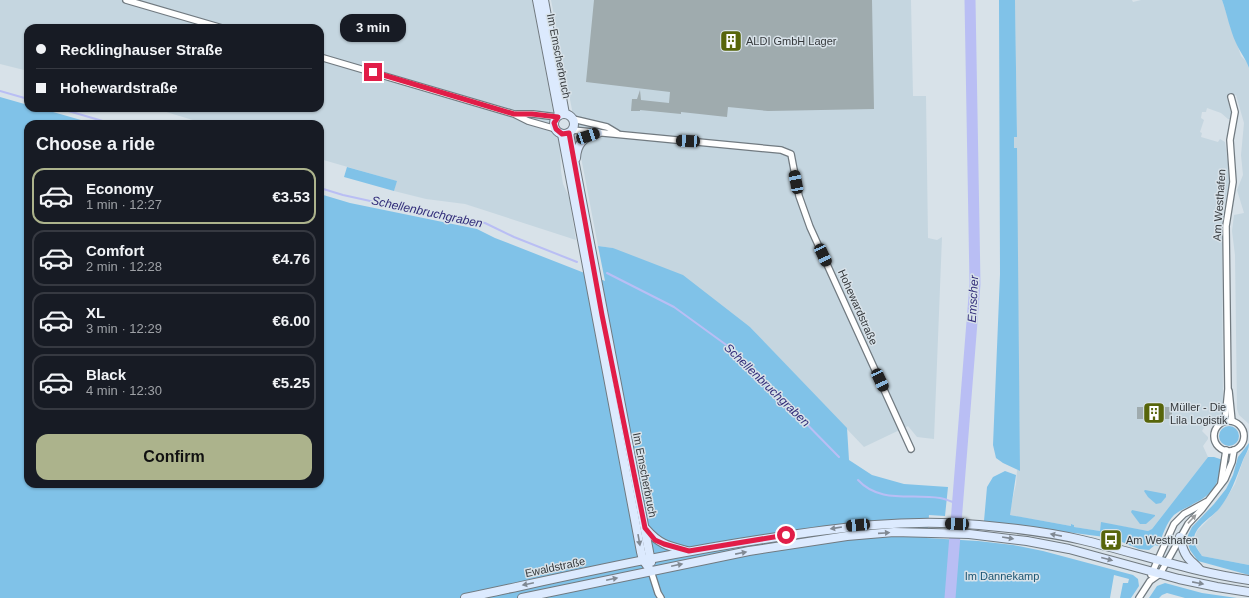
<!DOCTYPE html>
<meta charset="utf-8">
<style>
:root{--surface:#171b24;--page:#242831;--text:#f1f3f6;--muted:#9ea1a6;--line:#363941;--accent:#acb38c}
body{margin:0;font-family:Arial,sans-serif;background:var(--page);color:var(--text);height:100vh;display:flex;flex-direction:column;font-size:15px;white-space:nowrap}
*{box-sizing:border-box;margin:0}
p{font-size:13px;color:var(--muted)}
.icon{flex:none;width:22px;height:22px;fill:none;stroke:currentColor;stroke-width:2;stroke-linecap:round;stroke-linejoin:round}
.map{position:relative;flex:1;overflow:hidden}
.panel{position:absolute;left:24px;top:120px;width:300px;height:368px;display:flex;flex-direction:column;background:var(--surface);border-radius:12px;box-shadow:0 1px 3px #0004}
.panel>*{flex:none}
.top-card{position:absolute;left:24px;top:24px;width:300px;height:88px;border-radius:12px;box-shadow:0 1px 3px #0004;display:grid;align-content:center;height:88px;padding:0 12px;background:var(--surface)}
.end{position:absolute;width:18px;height:18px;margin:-9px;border:5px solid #e11d48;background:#fff;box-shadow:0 0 0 2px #fff}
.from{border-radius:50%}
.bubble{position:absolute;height:28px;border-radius:12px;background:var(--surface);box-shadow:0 1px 3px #0004;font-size:13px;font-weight:600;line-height:28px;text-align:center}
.car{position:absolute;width:12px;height:24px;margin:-12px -6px;border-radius:5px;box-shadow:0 0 3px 1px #0007;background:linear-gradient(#222 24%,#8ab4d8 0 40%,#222 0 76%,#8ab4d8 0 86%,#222 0)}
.top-card b{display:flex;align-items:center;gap:14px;height:38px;font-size:15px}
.top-card b+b{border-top:1px solid var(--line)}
.top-card i{width:10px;height:10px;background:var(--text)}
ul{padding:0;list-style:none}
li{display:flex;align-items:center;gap:12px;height:56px;margin:0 8px 6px;padding:0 4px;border:2px solid var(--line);border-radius:12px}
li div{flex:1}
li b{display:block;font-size:15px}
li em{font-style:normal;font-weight:600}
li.on{border-color:var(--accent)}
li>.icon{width:36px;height:36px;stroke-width:1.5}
h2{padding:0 12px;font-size:18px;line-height:48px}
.cta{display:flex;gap:8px;margin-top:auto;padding:8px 12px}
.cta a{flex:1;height:46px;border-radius:12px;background:var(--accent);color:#111;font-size:16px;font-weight:600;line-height:46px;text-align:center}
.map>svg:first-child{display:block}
</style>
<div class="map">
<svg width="1249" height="598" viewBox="0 0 1249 598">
<rect width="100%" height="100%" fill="#d8e2e9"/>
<g fill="#c5d6e0">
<polygon points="0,0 532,0 560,148 561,171 563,184 569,197 576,240 465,204 426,199 394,191 396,181 320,159 320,124 206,124 153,108 320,108 320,28 28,28 28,71 0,64"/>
<polygon points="551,0 911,0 913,96 926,96 928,238 937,240 942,237 934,439 917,437 908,426 864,447 750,327 613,248 598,246"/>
<polygon points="1015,0 1132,0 1133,2 1141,0 1222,0 1241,56 1247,62 1249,68 1249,424 1239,415 1237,409 1235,255 1232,231 1234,215 1244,213 1237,190 1243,175 1241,155 1244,123 1236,95 1227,98 1233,119 1228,119 1221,113 1207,108 1206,112 1202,112 1201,118 1204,120 1200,132 1202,133 1201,137 1218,142 1220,139 1225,142 1230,177 1223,213 1222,227 1223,409 1220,417 1217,419 1209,420 1202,431 1208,437 1208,439 1203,446 1208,457 1152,529 1148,531 1102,523 1100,531 1073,527 1074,525 1072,524 1071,526 1009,515 1016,484 1017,470 1020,470 1016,148 1014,148 1014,137 1017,137"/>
<polygon points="1249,449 1249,565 1202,556 1196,546 1194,540 1197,531 1218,510 1229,494 1235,484 1244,458"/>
</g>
<g fill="#80c2e8">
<polygon points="999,0 1015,0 1017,137 1014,137 1014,148 1017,148 1020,471 1003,463 996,458 993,445 1000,274"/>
<path d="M1222 0H1249V68C1246 59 1240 52 1236 43 1230 30 1227 14 1222 0Z"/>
<polygon points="0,97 28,105 28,108 39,108 95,124 28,124 28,484 320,484 320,194 350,203 477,229 495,238 605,281 598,246 613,248 683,275 750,327 847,428 849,460 872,475 904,484 948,487 945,516 929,515 927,538 978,541 1013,545 1043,551 1133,575 1138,579 1139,586 1131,598 1120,598 1123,583 1128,583 1129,579 1114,575 1110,598 0,598"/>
<polygon points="347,167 397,181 394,191 344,177"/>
<circle cx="1229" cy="436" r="10"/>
<path d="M1249 443C1249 450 1246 453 1243 460 1236 478 1231 494 1219 509 1211 518 1195 526 1194 539 1194 546 1199 551 1202 556L1249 565V575L1198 561 1190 550 1187 541 1188 535 1192 527 1214 504 1226 489 1233 475 1238 457Z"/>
<path d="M1208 457H1214L1223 460C1219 482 1215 494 1193 504 1187 508 1180 510 1174 515 1166 523 1163 535 1158 546L1155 545 1149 550 1139 549 1112 538 984 521 987 487 993 477 1005 471 1016 475 1010 515 1071 526V524L1074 525V527L1100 531 1101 522 1148 531 1152 529Z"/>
<polygon points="1145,490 1166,494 1166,497 1161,503 1156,504 1148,497 1144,491"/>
<polygon points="1132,510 1155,515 1155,516 1146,524 1140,524 1131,512"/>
<polygon points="1165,583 1202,593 1237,598 1185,598 1167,593 1162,595 1159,598 1149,598 1157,586"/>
</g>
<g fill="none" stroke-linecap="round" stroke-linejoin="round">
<g stroke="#b9bef4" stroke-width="2">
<polyline points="0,91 28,99"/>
<polyline points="58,108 113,124"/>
<polyline points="320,188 343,195 402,208 485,223 514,237 577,262"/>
<polyline points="607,273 674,307 736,352 839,457"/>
<path d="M858 480C880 504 912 493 940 498 946 499 952 502 958 504"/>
</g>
<polyline stroke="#b9bef4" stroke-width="11" points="950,598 975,284 970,0"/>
</g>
<g fill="#9fabae">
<polygon points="594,0 872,0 874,109 768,111 728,107 727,117 681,112 681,114 640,110 640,111 631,111 632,99 637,99 640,90 641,100 669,103 670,92 586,82"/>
<rect x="1137" y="407" width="35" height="12"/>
</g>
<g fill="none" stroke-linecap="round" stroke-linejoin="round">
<g stroke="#717a80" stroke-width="8">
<g id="street">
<polyline points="126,0 222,28"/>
<polyline points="320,57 514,114 528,121 556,129"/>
<polyline points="517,114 533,114 557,117"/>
<polyline points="573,119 607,127 617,133"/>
<polyline points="572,130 781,150 791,154 799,196 810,227 911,449"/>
<polyline points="1229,391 1232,421"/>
<polyline points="1225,421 1228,389 1226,226 1233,182 1230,140 1235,112 1231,97"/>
<circle cx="1229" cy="436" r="15"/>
<polyline points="1221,483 1226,450"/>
<polyline points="651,571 658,593 661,598"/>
<polyline points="1151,575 1174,524 1184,514 1206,502"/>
<polyline points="1139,598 1150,581 1160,574 1188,524 1202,509 1225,479 1232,462 1234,450"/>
</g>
</g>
<g stroke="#717a80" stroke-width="10">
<g id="secondary">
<polyline points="537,0 559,115"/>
<polyline points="544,0 565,114"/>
<circle cx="564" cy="124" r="10"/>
<polyline points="569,133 651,562"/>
<polyline points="562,134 641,552 643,560 651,571"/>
<path d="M576 158C577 143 584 137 598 133"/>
<path d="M646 529C659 544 668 546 687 551"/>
<path d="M1180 537C1182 546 1184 555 1191 561 1194 564 1197 566 1200 570"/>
<path d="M465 598C564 577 663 554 764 539 836 528 905 518 979 525 1013 528 1048 532 1082 540 1137 553 1192 572 1249 580"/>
<polyline points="522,598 749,551 847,536 894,532 969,534 1027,541 1069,549 1179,579 1217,587 1249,592"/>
</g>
</g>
<use href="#street" stroke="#fff" stroke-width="5.5"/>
<use href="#secondary" stroke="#dceafe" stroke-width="8"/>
</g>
<defs><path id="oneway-solid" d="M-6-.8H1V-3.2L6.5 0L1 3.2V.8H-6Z"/></defs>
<use fill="#9a9c9e" href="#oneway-solid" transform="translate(1192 519) rotate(-47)"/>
<g fill="#808993">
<use href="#oneway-solid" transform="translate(836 528) rotate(171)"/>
<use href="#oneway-solid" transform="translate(884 533) rotate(-4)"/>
<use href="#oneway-solid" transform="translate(1056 535) rotate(-169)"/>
<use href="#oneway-solid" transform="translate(1008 538) rotate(9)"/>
<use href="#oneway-solid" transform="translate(639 540) rotate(80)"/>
<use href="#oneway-solid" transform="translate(741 553) rotate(-11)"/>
<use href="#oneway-solid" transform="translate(1107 559) rotate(15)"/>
<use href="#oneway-solid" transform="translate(677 565) rotate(-12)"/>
<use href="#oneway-solid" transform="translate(612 579) rotate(-12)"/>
<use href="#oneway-solid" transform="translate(1198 583) rotate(11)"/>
<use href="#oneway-solid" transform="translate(528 584) rotate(168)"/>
</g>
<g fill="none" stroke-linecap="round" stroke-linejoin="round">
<polyline stroke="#e11d48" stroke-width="5" points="373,72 514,114 532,114 558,117 554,123 556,129 562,134 569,133 602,315 645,528 655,540 664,544 689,551 786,535"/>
</g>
<defs>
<g id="building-square" transform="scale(1.15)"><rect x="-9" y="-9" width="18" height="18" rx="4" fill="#57650a" stroke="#d8e2e9"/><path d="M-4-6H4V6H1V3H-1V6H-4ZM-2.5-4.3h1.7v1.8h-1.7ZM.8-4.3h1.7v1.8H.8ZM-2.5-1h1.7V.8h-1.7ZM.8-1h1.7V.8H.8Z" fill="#fff"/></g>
<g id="bus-square" transform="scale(1.15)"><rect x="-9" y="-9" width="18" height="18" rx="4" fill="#57650a" stroke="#d8e2e9"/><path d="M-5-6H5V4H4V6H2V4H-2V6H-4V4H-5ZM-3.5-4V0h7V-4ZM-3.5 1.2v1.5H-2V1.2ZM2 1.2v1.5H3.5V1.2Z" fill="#fff"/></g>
</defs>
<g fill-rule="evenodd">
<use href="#building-square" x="731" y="41"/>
<use href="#building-square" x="1154" y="413"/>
<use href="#bus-square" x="1111" y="540"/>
</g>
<g text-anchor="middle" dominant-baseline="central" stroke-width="3" stroke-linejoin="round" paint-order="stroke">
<g font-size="11" fill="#35393c" stroke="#d8e2e9" text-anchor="start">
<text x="746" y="41">ALDI GmbH Lager</text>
<text x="1170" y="407">Müller - Die<tspan x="1170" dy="13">Lila Logistik</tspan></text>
<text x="1126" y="540">Am Westhafen</text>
</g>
<g font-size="11" fill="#35393c" stroke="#d8e2e9">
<text transform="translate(559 56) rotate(79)">Im Emscherbruch</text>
<text transform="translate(1219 205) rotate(-86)">Am Westhafen</text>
<text transform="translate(858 307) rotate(66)">Hohewardstraße</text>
<text transform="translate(645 475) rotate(79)">Im Emscherbruch</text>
<text transform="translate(555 567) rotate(-12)">Ewaldstraße</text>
</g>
<g font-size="11" fill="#1a5471" stroke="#d8e2e9">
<text x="1002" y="576">Im Dannekamp</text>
</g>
<g font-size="12" font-style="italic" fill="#322d7a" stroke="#d8e2e9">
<text transform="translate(427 212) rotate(12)">Schellenbruchgraben</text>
<text transform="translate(973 299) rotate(-87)">Emscher</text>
<text transform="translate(767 385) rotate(44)">Schellenbruchgraben</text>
</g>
</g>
</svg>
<i class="end from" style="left:786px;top:535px"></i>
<i class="end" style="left:373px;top:72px"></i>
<div class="bubble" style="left:340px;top:14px;width:66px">3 min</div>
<i class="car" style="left:588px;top:136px;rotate:72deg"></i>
<i class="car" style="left:688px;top:141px;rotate:273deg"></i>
<i class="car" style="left:796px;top:182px;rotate:349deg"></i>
<i class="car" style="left:823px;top:255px;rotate:155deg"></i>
<i class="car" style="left:880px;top:380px;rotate:155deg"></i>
<i class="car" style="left:957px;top:524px;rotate:273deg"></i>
<i class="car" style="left:858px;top:525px;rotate:265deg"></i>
<div class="top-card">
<b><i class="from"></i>Recklinghauser Straße</b>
<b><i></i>Hohewardstraße</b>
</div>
<section class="panel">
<h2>Choose a ride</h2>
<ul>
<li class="on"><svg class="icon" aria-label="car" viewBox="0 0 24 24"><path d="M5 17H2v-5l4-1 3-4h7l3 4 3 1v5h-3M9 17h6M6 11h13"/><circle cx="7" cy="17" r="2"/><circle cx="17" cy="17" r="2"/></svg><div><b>Economy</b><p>1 min · 12:27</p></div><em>€3.53</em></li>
<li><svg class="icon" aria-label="car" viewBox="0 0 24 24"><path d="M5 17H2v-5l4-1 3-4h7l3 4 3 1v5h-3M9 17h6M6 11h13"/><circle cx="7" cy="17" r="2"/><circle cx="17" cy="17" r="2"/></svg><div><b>Comfort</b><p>2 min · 12:28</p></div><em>€4.76</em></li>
<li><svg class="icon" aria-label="car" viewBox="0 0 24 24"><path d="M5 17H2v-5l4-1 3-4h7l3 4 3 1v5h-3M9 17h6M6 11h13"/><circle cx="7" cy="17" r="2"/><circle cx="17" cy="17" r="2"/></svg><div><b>XL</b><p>3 min · 12:29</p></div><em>€6.00</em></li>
<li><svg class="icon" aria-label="car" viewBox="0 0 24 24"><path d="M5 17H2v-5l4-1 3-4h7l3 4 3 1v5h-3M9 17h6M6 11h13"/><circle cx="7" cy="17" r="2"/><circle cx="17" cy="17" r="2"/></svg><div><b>Black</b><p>4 min · 12:30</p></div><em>€5.25</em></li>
</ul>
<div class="cta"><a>Confirm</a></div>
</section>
</div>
